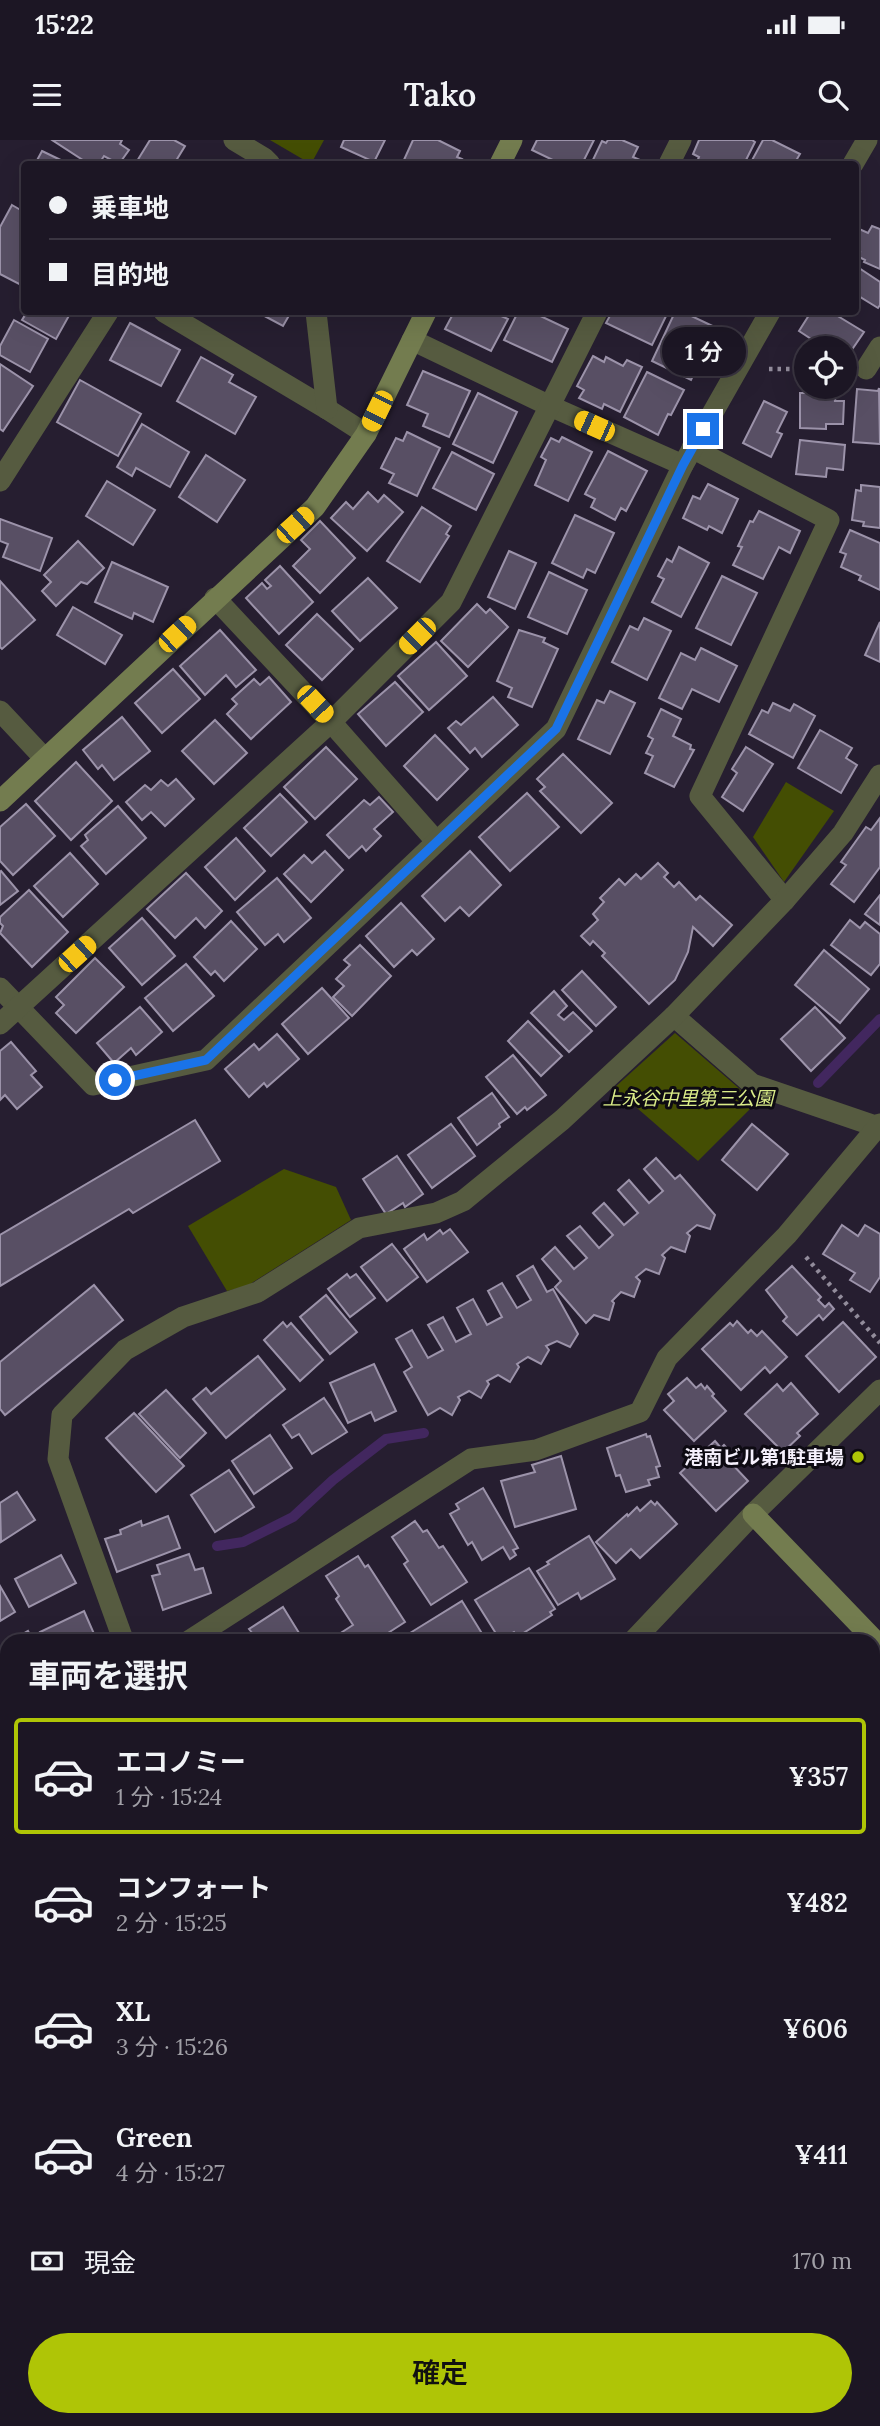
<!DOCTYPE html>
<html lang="ja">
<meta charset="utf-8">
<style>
:root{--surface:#1c1624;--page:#292331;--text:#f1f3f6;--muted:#a09fa6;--line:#3a3541;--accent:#afc506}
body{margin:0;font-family:Lora,"Noto Sans JP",serif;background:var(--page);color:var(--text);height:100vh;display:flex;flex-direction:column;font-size:26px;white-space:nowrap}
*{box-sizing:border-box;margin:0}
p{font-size:23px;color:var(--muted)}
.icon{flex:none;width:38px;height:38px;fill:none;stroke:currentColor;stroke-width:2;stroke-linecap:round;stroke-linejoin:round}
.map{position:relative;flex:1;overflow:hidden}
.side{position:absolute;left:0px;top:1494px;width:880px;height:793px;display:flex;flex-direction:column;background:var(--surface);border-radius:21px 21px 0 0;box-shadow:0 7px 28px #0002,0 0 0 2px var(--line)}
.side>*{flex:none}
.hud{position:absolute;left:21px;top:21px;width:838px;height:154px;border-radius:7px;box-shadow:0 7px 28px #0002,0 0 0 2px var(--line);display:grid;align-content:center;height:154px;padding:0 28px;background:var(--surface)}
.buttons{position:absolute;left:794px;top:196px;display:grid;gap:14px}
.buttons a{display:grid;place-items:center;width:63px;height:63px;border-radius:50%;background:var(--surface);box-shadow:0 7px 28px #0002,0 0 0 2px var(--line);font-size:35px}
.end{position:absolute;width:32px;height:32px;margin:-16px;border:9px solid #1a73e8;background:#fff;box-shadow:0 0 0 4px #fff}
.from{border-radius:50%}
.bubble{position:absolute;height:49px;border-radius:24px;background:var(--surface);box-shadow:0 7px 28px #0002,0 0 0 2px var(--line);font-size:23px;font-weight:600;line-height:49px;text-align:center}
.car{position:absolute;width:21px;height:42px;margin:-21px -10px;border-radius:9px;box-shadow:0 0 5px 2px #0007;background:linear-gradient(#f5c518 24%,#345 0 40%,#f5c518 0 76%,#345 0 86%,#f5c518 0)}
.hud b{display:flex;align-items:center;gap:24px;height:66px;font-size:26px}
.hud b+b{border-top:2px solid var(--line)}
.hud i{width:18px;height:18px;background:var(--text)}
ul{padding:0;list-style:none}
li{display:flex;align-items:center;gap:21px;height:116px;margin:0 14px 10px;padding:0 14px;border:4px solid transparent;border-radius:7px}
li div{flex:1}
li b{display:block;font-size:26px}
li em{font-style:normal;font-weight:600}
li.selected{border-color:var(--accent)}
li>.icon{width:63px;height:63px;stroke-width:1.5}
h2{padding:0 28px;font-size:32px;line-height:84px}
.pay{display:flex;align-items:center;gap:18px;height:77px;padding:0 28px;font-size:26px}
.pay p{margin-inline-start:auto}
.button{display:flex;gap:14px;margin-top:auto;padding:14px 28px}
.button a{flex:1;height:80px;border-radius:42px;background:var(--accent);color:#111;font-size:28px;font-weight:600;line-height:80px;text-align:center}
.status{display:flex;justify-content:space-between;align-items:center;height:49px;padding:0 35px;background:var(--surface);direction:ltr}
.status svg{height:19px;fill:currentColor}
header{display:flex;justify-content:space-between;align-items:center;height:91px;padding:0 28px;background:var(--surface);font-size:32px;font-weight:600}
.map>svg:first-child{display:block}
</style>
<div class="status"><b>15:22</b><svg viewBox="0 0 49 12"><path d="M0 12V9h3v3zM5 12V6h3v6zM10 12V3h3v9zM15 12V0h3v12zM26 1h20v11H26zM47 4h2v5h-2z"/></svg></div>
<header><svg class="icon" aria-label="menu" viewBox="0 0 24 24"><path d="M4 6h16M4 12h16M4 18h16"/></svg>Tako<svg class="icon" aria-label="search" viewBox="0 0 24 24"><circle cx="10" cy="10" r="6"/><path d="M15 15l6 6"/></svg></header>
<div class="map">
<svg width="880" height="2286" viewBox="0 0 880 2286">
<rect width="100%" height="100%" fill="#261e30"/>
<g fill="#444e03">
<polygon points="270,0 324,0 311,24"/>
<polygon points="786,642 834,671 784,742 753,697"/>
<polygon points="675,893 756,963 698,1021 614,948"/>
<polygon points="284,1029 336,1047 351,1080 247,1146 227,1151 188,1086"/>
</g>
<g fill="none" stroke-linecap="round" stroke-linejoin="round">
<g stroke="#42275f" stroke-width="10">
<polyline points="818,943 880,879"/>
<polyline points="217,1406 243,1402 293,1377 333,1340 386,1299 424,1293"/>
</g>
</g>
<g fill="#584f64" stroke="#9c93aa" stroke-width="2">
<polygon points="52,0 122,0 120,4 129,10 119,24 104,16 99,24 89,24"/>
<polygon points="150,0 174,0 185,6 174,24 143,24 137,21"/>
<polygon points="344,0 385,0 374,22 341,7"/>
<polygon points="413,0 438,0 460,11 457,17 462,19 459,24 408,24 403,22"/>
<polygon points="537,0 594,0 582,24 561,24 532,10"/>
<polygon points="608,0 622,0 638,7 633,17 649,24 591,24 602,1 606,3"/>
<polygon points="699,0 752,0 755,2 744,24 696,24 699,17 693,14"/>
<polygon points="763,0 772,0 800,14 794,24 750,24"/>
<polygon points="42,11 69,24 35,24"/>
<polygon points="12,65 24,72 24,144 22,143 21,145 0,134 0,87"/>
<polygon points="872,86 880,89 880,129 864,122 865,120 857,116 860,112 856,110 857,88 868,93"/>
<polygon points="856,126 880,142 880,165 878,168 860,157 856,164"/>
<polygon points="27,172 71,172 56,199 22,180"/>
<polygon points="257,172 291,172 283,186"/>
<polygon points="454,172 501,172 499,175 508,179 491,211 445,189"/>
<polygon points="518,172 532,172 568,189 552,222 504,200"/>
<polygon points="612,172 668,172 652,205 606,183"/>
<polygon points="675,172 683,172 719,189 708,211 705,210 691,240 652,221"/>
<polygon points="811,172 831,172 864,192 849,214 845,212 845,208 840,208 829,202 825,208 799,191"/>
<polygon points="14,180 48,199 30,232 0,215 0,206"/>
<polygon points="130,183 180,210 161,246 110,220"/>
<polygon points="593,216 604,222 606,217 623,226 627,220 642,227 620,272 604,264 602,269 579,258 584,250 577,246"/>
<polygon points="201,217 233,235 229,242 256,257 235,294 177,261"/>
<polygon points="0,224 33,246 3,291 0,289"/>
<polygon points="423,231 470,251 449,297 423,286 428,274 407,265"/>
<polygon points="647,232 684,250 671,275 668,274 658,295 624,277"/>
<polygon points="80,240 141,274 118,316 57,282"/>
<polygon points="879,248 880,304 853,302 857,249 878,251"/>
<polygon points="478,253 517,272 493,323 453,304"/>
<polygon points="800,253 836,253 835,261 844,261 843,284 826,284 826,289 800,288"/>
<polygon points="764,261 787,272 777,292 782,294 771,317 743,303"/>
<polygon points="142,284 189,312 170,347 136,328 132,336 117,327"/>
<polygon points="407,292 440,308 417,356 389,343 394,334 381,328 396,298 403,301"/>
<polygon points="562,297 592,312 568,361 535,345 546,320 541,317 551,298 559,302"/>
<polygon points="800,300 845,305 843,330 827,328 826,337 796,334"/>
<polygon points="608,311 647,331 626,371 621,368 615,380 591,367 595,359 585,354"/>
<polygon points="452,312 494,334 476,370 433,348"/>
<polygon points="206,315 245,340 217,382 179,357"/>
<polygon points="107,341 155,370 133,405 86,376"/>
<polygon points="708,344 738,359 722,393 709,386 707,390 683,378 693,356 700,359"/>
<polygon points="861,345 880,347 880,388 863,386 864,382 852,380 856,350 861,351"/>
<polygon points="368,352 378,362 384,355 403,372 367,411 331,378 346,362 353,369"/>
<polygon points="422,367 451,386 446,394 449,396 420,442 387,421"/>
<polygon points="759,371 800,391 790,413 779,407 763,439 733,425 742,407 738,406 750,381 753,382"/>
<polygon points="575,375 614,393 595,433 587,429 583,438 552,423"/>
<polygon points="0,379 52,398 40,431 3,417 8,404 0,401"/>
<polygon points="320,381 355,418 320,453 293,426 310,409 301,400"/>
<polygon points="850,390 880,403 880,450 859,440 861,436 841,427 846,414 840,412"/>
<polygon points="78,401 104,428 87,444 81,442 56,466 42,451 51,442 44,435"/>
<polygon points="679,407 709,423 681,477 652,462 664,439 658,436 667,419 672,422"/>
<polygon points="509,411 536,423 515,469 488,457"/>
<polygon points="112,422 168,447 153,482 134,473 132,479 95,462"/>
<polygon points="280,426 313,462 279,494 246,458 262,443 267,449 271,446 265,440"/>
<polygon points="549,432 587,450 567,494 528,477"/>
<polygon points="722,436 757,453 731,505 696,488"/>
<polygon points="368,438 397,468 360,501 332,471"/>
<polygon points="0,441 35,480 2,509 0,507"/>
<polygon points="477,464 486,473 490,469 508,487 468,527 441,501"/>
<polygon points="73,467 122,495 105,524 57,495"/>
<polygon points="317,474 353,509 322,540 286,505"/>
<polygon points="644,478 671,491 647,540 612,522 630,486 638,490"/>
<polygon points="880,482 880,522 865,515"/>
<polygon points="220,490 256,530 236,547 226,535 205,555 180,526"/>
<polygon points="519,490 545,498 543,502 558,509 532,567 508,557 512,548 497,541"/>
<polygon points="436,502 467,536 429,570 398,536"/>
<polygon points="701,508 737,526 719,562 692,549 682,569 659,558 681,513 695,520"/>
<polygon points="173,529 200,559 162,593 135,563"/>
<polygon points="269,537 291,562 251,599 227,574 237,564 232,559 254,539 260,545"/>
<polygon points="395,542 423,572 386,606 358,574"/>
<polygon points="610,551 635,563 610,614 578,599 597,560 604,563"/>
<polygon points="493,557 518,585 482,617 475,608 470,613 448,588 456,581 461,585"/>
<polygon points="773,563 790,571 794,564 815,576 793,618 749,594 762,570 768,573"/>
<polygon points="661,569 681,579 673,596 691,605 690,609 694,610 674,647 645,633 653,616 646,613 653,599 648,596"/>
<polygon points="122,577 150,611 114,640 102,625 98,629 83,610"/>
<polygon points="215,580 247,613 214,644 182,611"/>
<polygon points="820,590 852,608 846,618 857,625 841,653 798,628"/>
<polygon points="435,595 468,629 437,660 404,626"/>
<polygon points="326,607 357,639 315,679 284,647"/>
<polygon points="746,607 773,624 743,671 722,657 737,633 732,629"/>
<polygon points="563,614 612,663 581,693 540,651 545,647 537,639"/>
<polygon points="76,622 112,661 71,700 35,661"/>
<polygon points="176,639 194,659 165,686 151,672 142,680 126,662 145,645 151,650 161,640 168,646"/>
<polygon points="527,653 559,687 510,731 479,697"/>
<polygon points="280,654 307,682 271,716 244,688"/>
<polygon points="379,657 393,672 374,689 381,696 366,711 362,706 349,718 327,695 364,660 370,665"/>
<polygon points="26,664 55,696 13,735 0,721 0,687"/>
<polygon points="118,666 146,698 106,734 81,706 88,700 85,695"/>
<polygon points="880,678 880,727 854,762 831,744 846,725 841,722 866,687 871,690"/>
<polygon points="236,698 265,731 235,760 205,727"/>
<polygon points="325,711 343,730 311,762 284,734 304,715 312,723"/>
<polygon points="470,711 501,745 469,776 460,767 445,781 422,756"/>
<polygon points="70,713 98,744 63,777 34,746"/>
<polygon points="658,723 668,733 664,737 674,747 679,742 696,760 700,756 732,785 713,806 693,787 688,812 675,840 649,864 602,816 605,813 593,801 590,805 581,796 598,780 593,774 604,762 600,758 619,739 625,745 636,734 641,739"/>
<polygon points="1,731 18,751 0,765 0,732"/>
<polygon points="186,733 222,771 205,788 196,778 175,798 147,769"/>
<polygon points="277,738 311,778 284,802 278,794 265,805 237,772"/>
<polygon points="29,750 68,792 32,827 0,793 3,786 0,783 0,777"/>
<polygon points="880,755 880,785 865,774"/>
<polygon points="401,763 434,799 417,815 412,810 394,827 366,796"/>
<polygon points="142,778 175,816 142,845 109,808"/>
<polygon points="850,780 860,788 865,782 880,794 880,824 871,835 831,805"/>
<polygon points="231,781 257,809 224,841 215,831 211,835 194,817"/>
<polygon points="360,805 391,836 352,876 333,857 344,846 336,839 350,825 344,820"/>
<polygon points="824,810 869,849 840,883 795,845"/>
<polygon points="95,818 124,847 76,893 56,873 64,865 56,857"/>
<polygon points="186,824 214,856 173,891 145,858"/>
<polygon points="582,831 616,867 596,886 562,850"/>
<polygon points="322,848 349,878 308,914 282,884"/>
<polygon points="554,851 567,866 558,875 564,880 573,872 592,891 569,912 531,873"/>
<polygon points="140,867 162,892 136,915 131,908 114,923 97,903"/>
<polygon points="815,867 845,898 811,931 781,899"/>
<polygon points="528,881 562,916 541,936 508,901"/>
<polygon points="277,894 299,919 267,947 264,943 249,957 225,929 254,904 259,910"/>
<polygon points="11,902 36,931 31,935 42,947 17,969 5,955 0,960 0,911"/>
<polygon points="513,915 546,955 527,970 525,967 517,974 486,937"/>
<polygon points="492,953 509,977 499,984 500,987 477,1005 458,978"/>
<polygon points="195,980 220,1021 133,1073 129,1069 0,1146 0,1095"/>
<polygon points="451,984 475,1016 432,1048 408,1015"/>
<polygon points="752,984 788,1014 757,1050 722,1020"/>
<polygon points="397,1016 423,1054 405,1067 403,1063 386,1074 363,1039"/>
<polygon points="656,1018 675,1039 680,1035 715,1075 710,1089 697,1085 687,1093 690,1096 685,1112 671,1107 662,1115 665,1118 659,1134 646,1129 636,1137 640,1141 634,1157 621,1152 612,1161 614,1163 609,1180 594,1175 586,1183 555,1147 561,1141 542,1119 555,1107 574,1129 587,1118 567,1096 580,1086 599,1108 613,1095 593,1073 604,1063 624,1085 638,1073 618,1050 629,1040 649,1063 663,1051 644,1029"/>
<polygon points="842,1085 858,1096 865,1085 880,1094 880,1137 870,1152 850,1140 855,1133 823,1114"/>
<polygon points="450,1089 468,1112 427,1142 404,1109 424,1094 427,1100 440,1090 443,1094"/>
<polygon points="392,1104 418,1137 387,1161 361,1127"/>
<polygon points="533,1126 547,1152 553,1149 578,1194 570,1207 557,1201 546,1206 549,1210 541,1224 528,1217 517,1224 519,1227 510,1242 498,1235 487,1241 489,1244 481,1258 469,1251 458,1257 460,1260 452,1275 440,1268 428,1275 404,1232 412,1227 396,1199 412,1190 428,1218 443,1210 428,1185 443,1177 456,1202 471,1194 457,1168 473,1159 487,1185 502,1177 488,1151 502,1143 517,1168 531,1160 517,1136"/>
<polygon points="792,1126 821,1157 818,1160 825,1167 829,1163 834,1169 823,1180 819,1175 797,1195 783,1181 787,1177 766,1150"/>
<polygon points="347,1134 350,1138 356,1134 375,1158 350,1177 328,1149"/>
<polygon points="94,1145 123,1180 5,1275 0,1269 0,1222"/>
<polygon points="326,1155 357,1192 330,1214 300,1177"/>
<polygon points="737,1181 748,1193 751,1190 757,1196 762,1191 787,1217 770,1233 765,1227 741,1250 702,1209 730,1183 733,1186"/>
<polygon points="283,1182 287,1187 291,1183 323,1220 300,1241 264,1200"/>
<polygon points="843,1182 876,1217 839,1252 806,1216"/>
<polygon points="258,1216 285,1249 226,1298 193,1259 206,1248 211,1254"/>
<polygon points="374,1224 396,1271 375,1281 371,1272 348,1283 330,1243"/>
<polygon points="687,1238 696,1248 701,1244 705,1249 707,1246 714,1254 712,1256 726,1271 694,1301 664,1270 674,1261 668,1254"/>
<polygon points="791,1243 818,1274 797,1293 800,1296 783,1312 745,1274 777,1244 783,1251"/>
<polygon points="166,1250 206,1293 180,1318 139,1274"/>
<polygon points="324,1258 347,1292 312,1314 299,1294 292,1298 283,1285"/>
<polygon points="134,1273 184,1326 156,1352 106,1298"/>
<polygon points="646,1294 647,1297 650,1296 660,1326 656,1327 659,1337 648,1340 650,1345 626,1352 620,1335 616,1336 607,1308"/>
<polygon points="270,1295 292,1328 254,1354 232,1321"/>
<polygon points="715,1301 721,1308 724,1305 736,1318 731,1323 748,1341 716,1371 680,1333"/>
<polygon points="561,1316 576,1369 515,1387 501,1341 535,1332 532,1325"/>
<polygon points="229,1330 254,1367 215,1392 191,1355"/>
<polygon points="483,1348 518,1408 513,1410 516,1415 510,1419 503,1407 482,1420 472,1402 468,1405 450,1374 459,1369 456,1364"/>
<polygon points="17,1352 35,1380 1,1402 0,1363"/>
<polygon points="651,1361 655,1365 657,1362 677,1384 640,1418 631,1409 616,1423 596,1402 627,1374 628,1376 637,1367 640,1371"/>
<polygon points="168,1376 180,1408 117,1432 105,1399 121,1394 120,1390 141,1381 142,1386"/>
<polygon points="415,1381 423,1392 427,1390 439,1408 443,1406 467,1442 431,1465 404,1424 408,1421 392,1397"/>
<polygon points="589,1396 615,1439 581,1459 578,1453 558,1465 537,1431 549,1424 547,1422"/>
<polygon points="189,1414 195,1430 203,1428 211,1453 163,1470 152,1436 160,1434 157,1425"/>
<polygon points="61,1415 76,1443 29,1467 15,1439"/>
<polygon points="358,1416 365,1427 368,1425 405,1482 374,1502 343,1502 339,1494 353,1485 336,1459 339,1456 326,1436"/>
<polygon points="529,1428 555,1469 550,1472 552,1475 517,1497 514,1492 500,1500 475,1460"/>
<polygon points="0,1446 15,1472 0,1481"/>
<polygon points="462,1461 486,1500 415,1502 410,1493"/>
<polygon points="283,1467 304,1501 242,1502 253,1494 249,1489"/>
<polygon points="84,1471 95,1496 85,1502 45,1502 40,1492"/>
<polygon points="28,1491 34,1502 9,1502"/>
<polygon points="0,1529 7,1538 7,1563 0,1568"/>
<polygon points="873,1552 880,1559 880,1602 875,1607"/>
<polygon points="880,1760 880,1785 873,1778 873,1767"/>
<polygon points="880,1868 880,1924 873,1931 873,1874"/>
<polygon points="7,1891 7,1951 0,1955 0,1896"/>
<polygon points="7,2042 7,2109 0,2113 0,2046"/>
<polygon points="873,2048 880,2055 880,2089 873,2096"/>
<polygon points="873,2126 880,2133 880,2186 873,2179"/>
<polygon points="0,2147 7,2151 7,2206 0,2198"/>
<polygon points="150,2280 209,2280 213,2284 211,2286 144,2286"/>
<polygon points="344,2280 383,2280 380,2283 383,2286 349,2286"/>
<polygon points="427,2280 465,2280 471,2286 421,2286"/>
<polygon points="600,2280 651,2280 657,2286 594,2286"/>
<polygon points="700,2280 773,2280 767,2286 694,2286"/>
</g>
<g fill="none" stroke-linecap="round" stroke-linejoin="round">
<g stroke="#928c9b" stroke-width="4.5" stroke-dasharray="3.5 5" stroke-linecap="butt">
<polyline points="769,229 807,229"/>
<polyline points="806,1117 880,1203"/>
</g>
<g stroke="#565b40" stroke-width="21">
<polyline points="234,0 264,18 270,24"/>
<polyline points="669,24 681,0"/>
<polyline points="853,24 867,0"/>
<polyline points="164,172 327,269 366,294"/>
<polyline points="316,172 327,269"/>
<polyline points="412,200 550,266 683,325"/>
<polyline points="866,229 880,207"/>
<polyline points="692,308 829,380 700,656 785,760"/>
<polyline points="0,341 108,172"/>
<polyline points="215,458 331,582 436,701"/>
<polyline points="0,571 44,618"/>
<polyline points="0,848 93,945 206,920 556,589 683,325 770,172"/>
<polyline points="674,876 752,944 878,987"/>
<polyline points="0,884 331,582 451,462 597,172"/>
<polyline points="124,1502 58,1319 62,1275 125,1210 183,1177 258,1152 359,1088 436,1073 463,1061 562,980 674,876 785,760 843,693 880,635"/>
<polyline points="187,1502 471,1319 536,1310 640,1272 667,1218 787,1095 880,984"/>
<polyline points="632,1502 753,1374 880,1250"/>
<polyline points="873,1819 880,1826"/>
<polyline points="873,1986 880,1979"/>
<polyline points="0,2019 7,2014"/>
<polyline points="873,2234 880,2228"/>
<polyline points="0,2272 7,2265"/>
<polyline points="508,2280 514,2286"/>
<polyline points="565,2286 571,2280"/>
<polyline points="820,2286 826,2280"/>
</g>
<g stroke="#737c4f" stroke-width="21">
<polyline points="500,24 512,0"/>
<polyline points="0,661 315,367 366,294 426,172"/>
<polyline points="753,1374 880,1506"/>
<polyline points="873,1732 880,1726"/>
<polyline points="304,2286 310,2280"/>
</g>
</g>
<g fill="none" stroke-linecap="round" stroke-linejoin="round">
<polyline stroke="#1a73e8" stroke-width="9" points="115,940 206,920 556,589 683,325 703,289"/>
</g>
<circle fill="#afc506" stroke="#0d0a12" stroke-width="2.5" cx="858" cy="1317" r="7"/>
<g text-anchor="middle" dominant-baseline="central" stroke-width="6" stroke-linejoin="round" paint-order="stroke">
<g font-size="19" font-style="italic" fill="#daec88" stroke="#0d0a12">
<text x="688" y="958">上永谷中里第三公園</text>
</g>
<g font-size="19" font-weight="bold" fill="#f5f0fc" stroke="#0d0a12" text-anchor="end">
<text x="844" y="1317">港南ビル第1駐車場</text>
</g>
</g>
</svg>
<div class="buttons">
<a><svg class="icon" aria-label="locate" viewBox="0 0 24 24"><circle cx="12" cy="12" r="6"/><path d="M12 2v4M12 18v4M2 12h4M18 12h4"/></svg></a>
</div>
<i class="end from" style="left:115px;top:940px"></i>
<i class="end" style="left:703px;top:289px"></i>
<div class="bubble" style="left:662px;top:187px;width:84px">1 分</div>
<i class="car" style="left:377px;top:271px;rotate:206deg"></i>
<i class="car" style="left:594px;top:286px;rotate:294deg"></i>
<i class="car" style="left:295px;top:385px;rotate:48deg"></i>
<i class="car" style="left:177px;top:494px;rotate:47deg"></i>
<i class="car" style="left:417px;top:496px;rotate:225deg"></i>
<i class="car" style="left:315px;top:564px;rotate:137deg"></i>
<i class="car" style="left:77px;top:814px;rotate:48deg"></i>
<div class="hud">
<b><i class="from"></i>乗車地</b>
<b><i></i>目的地</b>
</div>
<section class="side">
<h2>車両を選択</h2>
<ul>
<li class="selected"><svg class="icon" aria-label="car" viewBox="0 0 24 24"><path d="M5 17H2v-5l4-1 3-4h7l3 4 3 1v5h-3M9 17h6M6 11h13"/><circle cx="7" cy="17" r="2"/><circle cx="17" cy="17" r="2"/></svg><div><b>エコノミー</b><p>1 分 · 15:24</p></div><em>¥357</em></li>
<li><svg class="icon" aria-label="car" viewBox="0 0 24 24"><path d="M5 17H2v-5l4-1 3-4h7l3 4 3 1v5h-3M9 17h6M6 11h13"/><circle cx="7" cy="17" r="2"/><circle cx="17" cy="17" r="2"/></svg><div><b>コンフォート</b><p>2 分 · 15:25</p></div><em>¥482</em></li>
<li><svg class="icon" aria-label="car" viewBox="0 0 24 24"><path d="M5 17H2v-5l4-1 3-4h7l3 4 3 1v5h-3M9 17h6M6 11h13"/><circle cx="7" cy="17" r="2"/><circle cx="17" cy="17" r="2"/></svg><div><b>XL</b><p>3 分 · 15:26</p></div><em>¥606</em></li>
<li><svg class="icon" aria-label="car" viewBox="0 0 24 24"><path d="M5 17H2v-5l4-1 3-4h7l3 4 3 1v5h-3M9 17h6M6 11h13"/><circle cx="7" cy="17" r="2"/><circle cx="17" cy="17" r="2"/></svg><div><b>Green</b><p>4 分 · 15:27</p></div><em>¥411</em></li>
</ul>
<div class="pay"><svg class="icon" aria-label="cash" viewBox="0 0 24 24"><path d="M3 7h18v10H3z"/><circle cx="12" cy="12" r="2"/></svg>現金<p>170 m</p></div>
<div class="button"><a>確定</a></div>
</section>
</div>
